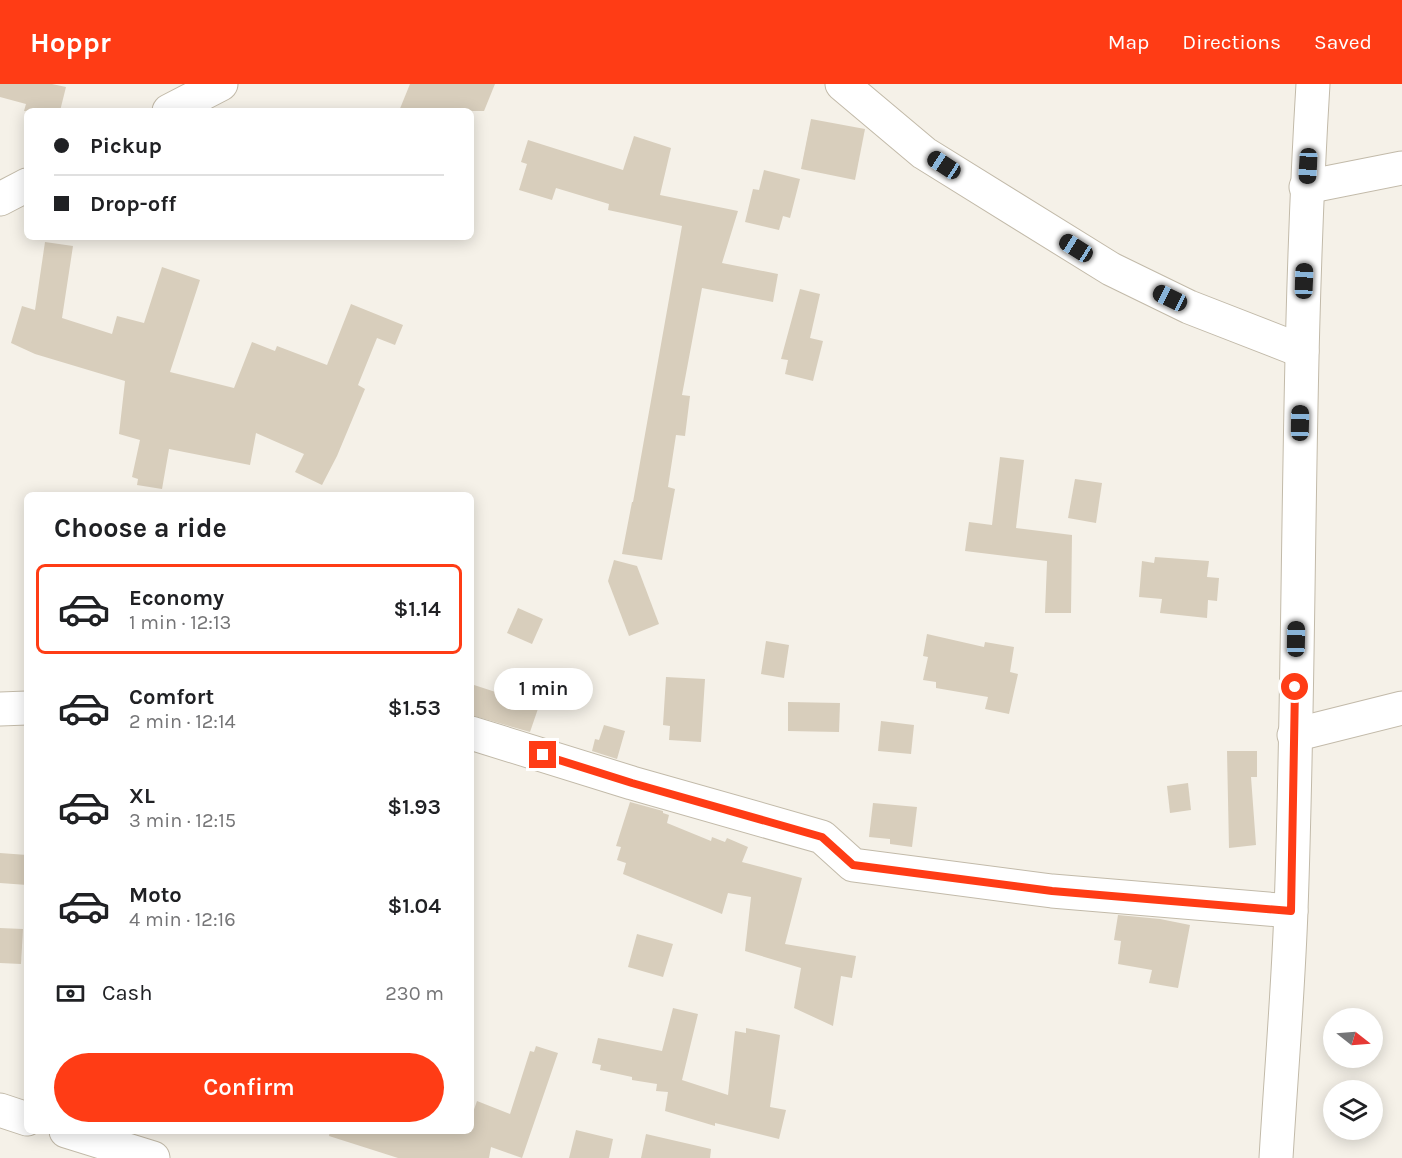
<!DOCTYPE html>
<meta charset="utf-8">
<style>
:root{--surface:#fff;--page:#f2f2f2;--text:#202124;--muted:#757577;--line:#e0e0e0;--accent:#ff3c15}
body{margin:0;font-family:Karla,sans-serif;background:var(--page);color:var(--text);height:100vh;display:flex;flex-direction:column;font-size:22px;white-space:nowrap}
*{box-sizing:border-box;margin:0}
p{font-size:20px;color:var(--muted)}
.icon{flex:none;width:33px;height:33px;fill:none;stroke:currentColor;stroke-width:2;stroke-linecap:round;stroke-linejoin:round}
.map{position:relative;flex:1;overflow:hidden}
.drawer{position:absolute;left:24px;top:408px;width:450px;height:642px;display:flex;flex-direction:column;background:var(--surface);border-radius:9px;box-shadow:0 3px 15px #0003}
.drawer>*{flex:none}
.top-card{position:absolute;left:24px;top:24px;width:450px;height:132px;border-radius:9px;box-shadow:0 3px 15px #0003;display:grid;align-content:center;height:132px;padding:0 30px;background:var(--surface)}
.needle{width:39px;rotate:107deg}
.controls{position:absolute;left:1323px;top:924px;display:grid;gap:12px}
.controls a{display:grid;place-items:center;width:60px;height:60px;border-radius:50%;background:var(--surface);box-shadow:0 3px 15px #0003;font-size:30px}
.end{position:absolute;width:27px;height:27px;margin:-14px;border:8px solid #ff3c15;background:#fff;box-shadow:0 0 0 3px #fff}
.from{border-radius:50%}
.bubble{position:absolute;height:42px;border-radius:21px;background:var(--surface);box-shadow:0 3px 15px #0003;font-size:20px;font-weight:600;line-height:42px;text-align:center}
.car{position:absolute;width:18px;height:36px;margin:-18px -9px;border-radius:8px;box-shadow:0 0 4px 2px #0007;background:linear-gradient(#222 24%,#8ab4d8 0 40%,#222 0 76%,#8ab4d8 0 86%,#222 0)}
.top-card b{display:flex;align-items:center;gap:21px;height:57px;font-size:22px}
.top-card b+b{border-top:2px solid var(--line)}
.top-card i{width:15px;height:15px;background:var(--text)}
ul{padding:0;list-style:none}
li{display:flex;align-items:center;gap:18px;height:90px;margin:0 12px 9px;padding:0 18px;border:3px solid transparent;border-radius:9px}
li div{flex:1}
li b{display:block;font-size:22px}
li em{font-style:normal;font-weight:600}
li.active{border-color:var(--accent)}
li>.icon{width:54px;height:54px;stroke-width:1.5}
h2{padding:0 30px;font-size:27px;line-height:72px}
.pay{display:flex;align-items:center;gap:15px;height:66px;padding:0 30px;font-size:22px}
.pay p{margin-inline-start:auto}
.button{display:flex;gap:12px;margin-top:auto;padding:12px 30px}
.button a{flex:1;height:69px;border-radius:36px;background:var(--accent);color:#fff;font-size:24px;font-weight:600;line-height:69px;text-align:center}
header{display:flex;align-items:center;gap:36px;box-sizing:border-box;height:84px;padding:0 30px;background:var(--accent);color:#fff}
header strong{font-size:28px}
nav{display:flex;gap:33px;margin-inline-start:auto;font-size:21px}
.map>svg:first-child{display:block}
</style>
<header>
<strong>Hoppr</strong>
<nav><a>Map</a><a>Directions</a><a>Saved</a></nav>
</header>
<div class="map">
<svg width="1402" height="1074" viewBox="0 0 1402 1074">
<rect width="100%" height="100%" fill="#f5f1e8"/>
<g fill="#d8cebc">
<polygon points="0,0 52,0 66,3 60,27 24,27 26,20 0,13"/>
<polygon points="410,0 495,0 484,27 399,27"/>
<polygon points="811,35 865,45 855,96 801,85"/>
<polygon points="634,52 671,64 660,111 738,127 722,179 778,190 773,218 702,204 682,311 690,312 685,352 676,351 668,403 675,405 662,476 622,470 632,418 633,418 682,142 608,126 609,120 556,104 552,116 519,106 527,80 521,78 528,56 623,86"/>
<polygon points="764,86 800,95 790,134 783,132 779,146 745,138 753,105 759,106"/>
<polygon points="45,158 73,162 62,234 112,250 117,232 144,239 162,183 200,196 170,288 234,304 252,258 275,267 277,262 327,281 351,220 403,241 395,261 377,254 358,301 365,305 337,372 322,401 295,388 304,370 256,349 250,381 169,365 162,405 137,401 138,395 132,393 140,356 119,350 125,297 35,270 11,259 22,222 35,226"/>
<polygon points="800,205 820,210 810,254 823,257 813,297 785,290 788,276 781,275"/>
<polygon points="1000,373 1024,376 1016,444 1072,451 1071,529 1045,529 1047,477 965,467 969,438 992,441"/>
<polygon points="1075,395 1102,399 1096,439 1068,434"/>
<polygon points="1155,473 1209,477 1207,493 1219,494 1217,517 1208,516 1207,534 1160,529 1162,515 1139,513 1142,477 1154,479"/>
<polygon points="614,476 637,482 659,540 629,552 608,497"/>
<polygon points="518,524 543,535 532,560 507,549"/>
<polygon points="927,550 984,563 985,558 1014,563 1010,588 1018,590 1009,630 985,625 988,613 936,604 936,598 923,596 928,573 923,572"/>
<polygon points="766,557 789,561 784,594 761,590"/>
<polygon points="666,593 705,595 701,658 669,656 670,642 663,641"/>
<polygon points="471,600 517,615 520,606 542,613 530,648 471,631"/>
<polygon points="788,618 840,619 839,648 788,647"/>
<polygon points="881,637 914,641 911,670 878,667"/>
<polygon points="604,641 625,647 617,675 592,667 595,655 599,656"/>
<polygon points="1227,667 1257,667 1257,693 1251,693 1256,761 1229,764"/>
<polygon points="1188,699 1191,726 1170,729 1167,702"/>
<polygon points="630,718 663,727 663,729 669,731 667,739 711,757 712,753 725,758 727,754 748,763 742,778 802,794 785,860 856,872 852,894 841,892 833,942 794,924 801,884 745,867 751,813 728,809 722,830 623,790 626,779 617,776 621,763 616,762"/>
<polygon points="873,719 917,723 912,763 890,760 890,755 869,753"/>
<polygon points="0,769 27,771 27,801 0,799"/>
<polygon points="1118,831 1160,835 1190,841 1178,904 1149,899 1152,886 1118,880 1121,857 1114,856"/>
<polygon points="0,844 23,845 21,880 0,879"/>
<polygon points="637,850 673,860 663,893 628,883"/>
<polygon points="673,924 698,930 682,996 728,1011 735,947 746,949 746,944 780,951 770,1023 786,1026 779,1055 715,1039 715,1042 665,1027 668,1008 656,1007 657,1000 632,996 632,993 600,986 601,981 592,979 598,954 662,967"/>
<polygon points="536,962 558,969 522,1074 491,1063 489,1074 398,1074 329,1052 330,1047 471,1047 471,1034 477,1017 510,1030 530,967 534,968"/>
<polygon points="576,1046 613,1055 609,1074 569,1074"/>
<polygon points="646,1050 711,1065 710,1074 641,1074"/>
</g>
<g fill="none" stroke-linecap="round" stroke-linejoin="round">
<g stroke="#c2baa9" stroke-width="35">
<g id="minor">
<polyline points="842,0 924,69 1111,185 1189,223 1302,267"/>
<polyline points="169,27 221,0"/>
<polyline points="1306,103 1402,84"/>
<polyline points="0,115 27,101"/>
<polyline points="0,625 27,624"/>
<polyline points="471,649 632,699 822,753 853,781 1052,807 1291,827"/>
<polyline points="1294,651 1402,624"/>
<polyline points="0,1026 27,1035"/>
<polyline points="66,1047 153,1074"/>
<path d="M1276 1074C1281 991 1288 909 1291 826 1301 551 1296 275 1313 0"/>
</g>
</g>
<use href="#minor" stroke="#fff" stroke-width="33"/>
</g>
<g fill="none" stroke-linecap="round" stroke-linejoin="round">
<polyline stroke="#ff3c15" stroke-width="8" points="543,671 632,699 822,753 853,781 1052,807 1291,827 1295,603"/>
</g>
</svg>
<div class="controls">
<a><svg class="needle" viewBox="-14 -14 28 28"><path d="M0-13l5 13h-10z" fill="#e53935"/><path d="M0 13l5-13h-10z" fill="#757577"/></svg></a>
<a><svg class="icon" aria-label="layers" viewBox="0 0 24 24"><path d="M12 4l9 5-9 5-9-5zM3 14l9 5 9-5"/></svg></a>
</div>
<i class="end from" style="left:1295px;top:603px"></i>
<i class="end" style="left:543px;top:671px"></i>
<div class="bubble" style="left:494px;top:584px;width:99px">1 min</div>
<i class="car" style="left:944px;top:81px;rotate:303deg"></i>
<i class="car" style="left:1308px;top:82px;rotate:183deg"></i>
<i class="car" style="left:1076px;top:164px;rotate:302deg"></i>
<i class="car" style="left:1304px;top:197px;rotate:2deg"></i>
<i class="car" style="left:1170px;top:214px;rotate:296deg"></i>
<i class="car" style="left:1300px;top:339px;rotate:1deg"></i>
<i class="car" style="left:1296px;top:555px;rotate:1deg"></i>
<div class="top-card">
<b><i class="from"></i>Pickup</b>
<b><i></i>Drop-off</b>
</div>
<section class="drawer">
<h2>Choose a ride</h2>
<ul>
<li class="active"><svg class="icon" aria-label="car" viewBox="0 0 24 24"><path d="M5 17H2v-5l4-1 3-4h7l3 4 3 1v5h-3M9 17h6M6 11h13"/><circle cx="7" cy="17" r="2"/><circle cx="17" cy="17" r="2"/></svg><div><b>Economy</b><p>1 min · 12:13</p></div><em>$1.14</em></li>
<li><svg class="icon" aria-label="car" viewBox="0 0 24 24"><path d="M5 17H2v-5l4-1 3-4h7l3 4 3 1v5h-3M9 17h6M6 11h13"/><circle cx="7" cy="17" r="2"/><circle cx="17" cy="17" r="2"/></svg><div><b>Comfort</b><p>2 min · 12:14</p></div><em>$1.53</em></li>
<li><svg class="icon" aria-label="car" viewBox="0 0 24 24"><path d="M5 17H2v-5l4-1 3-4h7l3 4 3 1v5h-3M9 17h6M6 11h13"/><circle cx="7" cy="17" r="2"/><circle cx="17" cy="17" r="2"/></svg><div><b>XL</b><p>3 min · 12:15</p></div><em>$1.93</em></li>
<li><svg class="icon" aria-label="car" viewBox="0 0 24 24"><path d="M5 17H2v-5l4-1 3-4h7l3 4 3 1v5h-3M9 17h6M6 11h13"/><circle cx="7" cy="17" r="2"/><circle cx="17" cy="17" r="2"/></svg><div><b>Moto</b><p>4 min · 12:16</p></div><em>$1.04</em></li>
</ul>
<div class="pay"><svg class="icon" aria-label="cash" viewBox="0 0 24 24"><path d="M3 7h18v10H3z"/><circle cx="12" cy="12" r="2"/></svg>Cash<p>230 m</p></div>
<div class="button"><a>Confirm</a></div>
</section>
</div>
